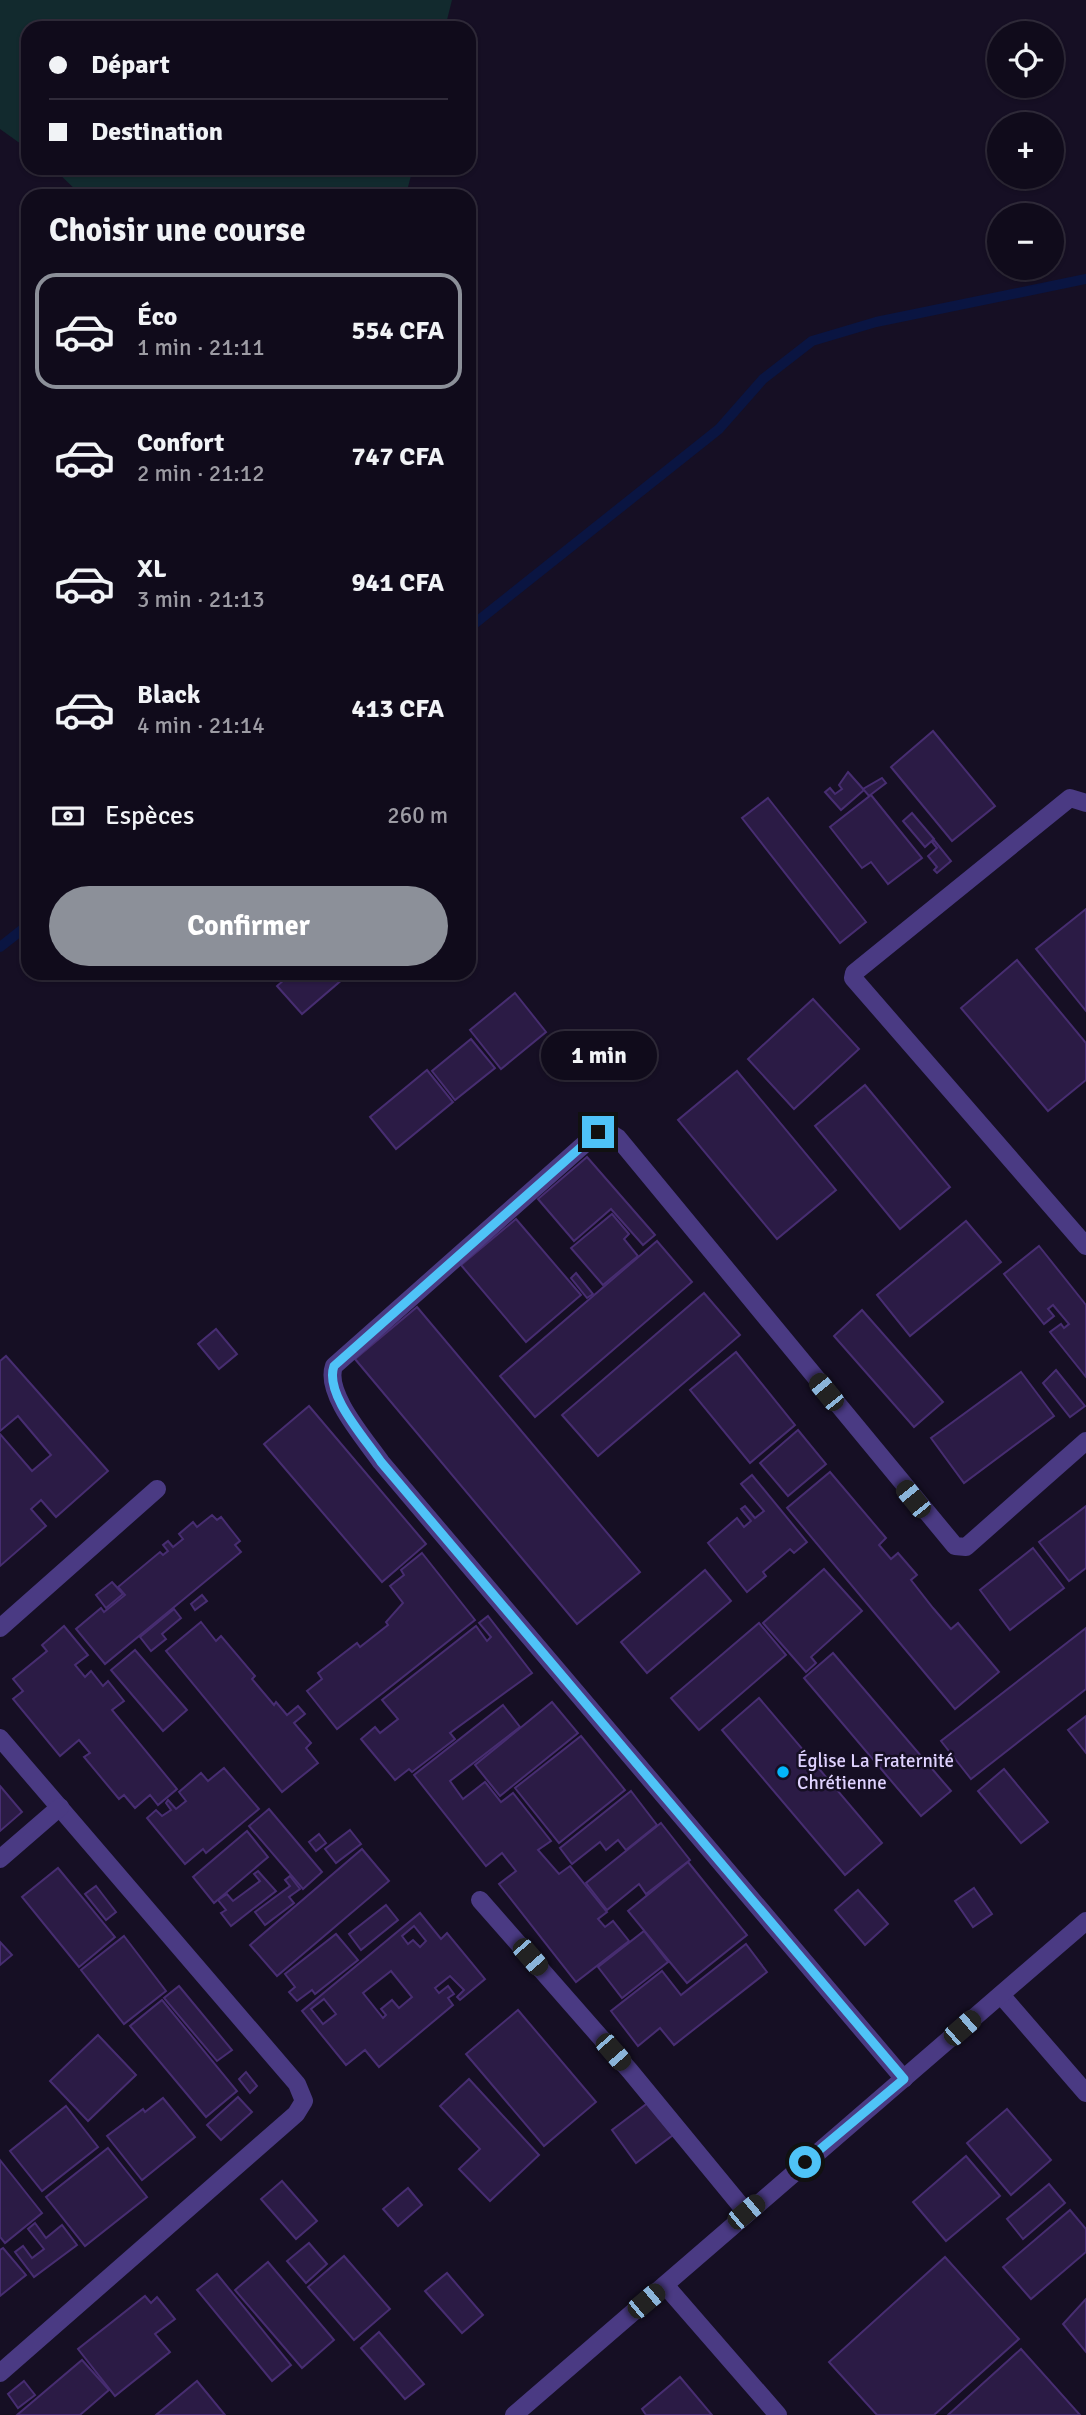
<!DOCTYPE html>
<html lang="fr">
<meta charset="utf-8">
<style>
:root{--surface:#100b1b;--page:#1e1928;--text:#f1f3f6;--muted:#9c9ba3;--line:#302b3a;--accent:#8c9099}
body{margin:0;font-family:Signika,sans-serif;background:var(--page);color:var(--text);height:100vh;display:flex;flex-direction:column;font-size:26px;white-space:nowrap}
*{box-sizing:border-box;margin:0}
p{font-size:23px;color:var(--muted)}
.icon{flex:none;width:38px;height:38px;fill:none;stroke:currentColor;stroke-width:2;stroke-linecap:round;stroke-linejoin:round}
.map{position:relative;flex:1;overflow:hidden}
.sheet{position:absolute;left:21px;top:189px;width:455px;height:791px;display:flex;flex-direction:column;background:var(--surface);border-radius:21px;box-shadow:0 2px 5px #0004,0 0 0 2px var(--line)}
.sheet>*{flex:none}
.hud{position:absolute;left:21px;top:21px;width:455px;height:154px;border-radius:21px;box-shadow:0 2px 5px #0004,0 0 0 2px var(--line);display:grid;align-content:center;height:154px;padding:0 28px;background:var(--surface)}
.tools{position:absolute;left:987px;top:21px;display:grid;gap:14px}
.tools a{display:grid;place-items:center;width:77px;height:77px;border-radius:50%;background:var(--surface);box-shadow:0 2px 5px #0004,0 0 0 2px var(--line);font-size:35px}
.end{position:absolute;width:32px;height:32px;margin:-16px;border:9px solid #4fc3f7;background:#111;box-shadow:0 0 0 4px #111}
.from{border-radius:50%}
.bubble{position:absolute;height:49px;border-radius:24px;background:var(--surface);box-shadow:0 2px 5px #0004,0 0 0 2px var(--line);font-size:23px;font-weight:700;line-height:49px;text-align:center}
.car{position:absolute;width:21px;height:42px;margin:-21px -10px;border-radius:9px;box-shadow:0 0 5px 2px #0007;background:linear-gradient(#222 24%,#8ab4d8 0 40%,#222 0 76%,#8ab4d8 0 86%,#222 0)}
.hud b{display:flex;align-items:center;gap:24px;height:66px;font-size:26px}
.hud b+b{border-top:2px solid var(--line)}
.hud i{width:18px;height:18px;background:var(--text)}
ul{padding:0;list-style:none}
li{display:flex;align-items:center;gap:21px;height:116px;margin:0 14px 10px;padding:0 14px;border:4px solid transparent;border-radius:21px}
li div{flex:1}
li b{display:block;font-size:26px}
li em{font-style:normal;font-weight:700}
li.current{border-color:var(--accent)}
li>.icon{width:63px;height:63px;stroke-width:1.5}
h2{padding:0 28px;font-size:32px;line-height:84px}
.pay{display:flex;align-items:center;gap:18px;height:77px;padding:0 28px;font-size:26px}
.pay p{margin-inline-start:auto}
.cta{display:flex;gap:14px;margin-top:auto;padding:14px 28px}
.cta a{flex:1;height:80px;border-radius:42px;background:var(--accent);color:#fff;font-size:28px;font-weight:700;line-height:80px;text-align:center}
.map>svg:first-child{display:block}
</style>
<div class="map">
<svg width="1086" height="2415" viewBox="0 0 1086 2415">
<rect width="100%" height="100%" fill="#160f24"/>
<g fill="#122a2e">
<polygon points="0,0 452,0 445,28 28,28 28,149 0,129"/>
<polygon points="53,168 413,168 408,187 385,196 82,196"/>
</g>
<g fill="none" stroke-linecap="round" stroke-linejoin="round">
<g stroke="#0a1542" stroke-width="10">
<polyline points="469,628 719,429 763,379 812,341 876,322 1086,279"/>
<polyline points="0,947 28,925"/>
</g>
</g>
<g fill="#2b1b45" stroke="#472d71" stroke-width="2" fill-rule="evenodd">
<polygon points="933,731 995,806 952,841 891,767"/>
<polygon points="848,772 864,790 841,810 825,792 830,788 835,794 842,789 839,785"/>
<polygon points="882,778 886,783 869,796 863,789"/>
<polygon points="871,795 922,858 888,884 871,862 862,868 830,827"/>
<polygon points="768,798 866,922 840,943 742,818"/>
<polygon points="912,813 934,839 925,847 903,821"/>
<polygon points="934,840 951,861 937,873 934,870 937,867 928,856 937,848 932,842"/>
<polygon points="1086,909 1086,1011 1036,949"/>
<polygon points="1017,960 1086,1043 1086,1080 1048,1111 961,1008"/>
<polygon points="292,973 340,973 344,978 302,1014 277,986"/>
<polygon points="515,993 546,1032 501,1069 470,1030"/>
<polygon points="813,999 859,1049 794,1109 748,1059"/>
<polygon points="471,1039 495,1068 455,1100 432,1071"/>
<polygon points="427,1070 453,1102 396,1149 370,1117"/>
<polygon points="737,1071 836,1190 777,1239 678,1120"/>
<polygon points="865,1085 950,1187 900,1229 815,1126"/>
<polygon points="587,1157 655,1235 643,1245 611,1209 574,1241 538,1199"/>
<polygon points="612,1214 629,1234 624,1239 638,1256 603,1285 571,1248"/>
<polygon points="516,1219 581,1295 526,1342 461,1265"/>
<polygon points="966,1221 1001,1262 910,1336 877,1295"/>
<polygon points="657,1241 692,1282 535,1417 500,1376"/>
<polygon points="1039,1246 1086,1305 1086,1377 1050,1332 1061,1324 1064,1328 1069,1324 1053,1305 1048,1309 1054,1316 1044,1324 1004,1274"/>
<polygon points="576,1273 593,1294 587,1298 571,1278"/>
<polygon points="704,1293 740,1335 598,1456 562,1415"/>
<polygon points="417,1307 640,1572 577,1624 355,1359"/>
<polygon points="862,1310 943,1402 914,1427 834,1336"/>
<polygon points="216,1329 237,1354 219,1369 198,1344"/>
<polygon points="736,1352 795,1425 750,1463 690,1390"/>
<polygon points="6,1356 108,1471 56,1517 41,1500 31,1509 46,1526 0,1566 0,1434 32,1471 51,1455 18,1416 0,1431 0,1361"/>
<polygon points="1056,1370 1085,1406 1070,1417 1043,1383"/>
<polygon points="1021,1372 1054,1416 964,1483 931,1438"/>
<polygon points="309,1406 426,1544 382,1582 264,1444"/>
<polygon points="798,1430 826,1464 788,1496 760,1463"/>
<polygon points="830,1472 886,1538 879,1545 891,1559 898,1553 917,1575 911,1580 933,1608 951,1629 958,1623 999,1672 955,1709 787,1508"/>
<polygon points="752,1475 807,1542 794,1553 790,1549 763,1572 766,1576 747,1592 708,1543 737,1518 744,1527 751,1521 741,1509 745,1506 755,1518 764,1511 741,1484"/>
<polygon points="1086,1506 1086,1568 1069,1581 1039,1542"/>
<polygon points="212,1515 217,1520 221,1517 240,1541 235,1545 241,1552 105,1664 76,1629 101,1608 104,1612 125,1595 118,1587 160,1552 163,1555 168,1551 163,1545 168,1541 173,1547 183,1539 179,1534 193,1522 197,1527"/>
<polygon points="1033,1548 1064,1588 1010,1630 980,1590"/>
<polygon points="422,1553 475,1620 337,1729 307,1691 322,1679 318,1673 357,1643 360,1647 388,1625 386,1622 403,1603 390,1586 404,1575 401,1570"/>
<polygon points="824,1569 862,1611 811,1657 816,1663 806,1672 763,1623"/>
<polygon points="705,1570 731,1601 647,1673 621,1642"/>
<polygon points="112,1582 123,1594 106,1608 96,1595"/>
<polygon points="202,1595 207,1601 195,1610 191,1604"/>
<polygon points="174,1609 181,1618 162,1634 166,1639 151,1651 140,1637"/>
<polygon points="488,1616 532,1673 450,1733 455,1739 412,1772 409,1769 395,1780 361,1739 375,1727 380,1733 398,1719 382,1700 476,1626 487,1641 491,1637 479,1623"/>
<polygon points="201,1622 216,1641 221,1636 255,1676 252,1679 274,1705 276,1702 287,1715 298,1706 305,1714 294,1723 311,1743 306,1748 318,1763 282,1792 166,1651"/>
<polygon points="759,1623 786,1655 699,1730 671,1698"/>
<polygon points="64,1626 88,1655 75,1665 85,1677 91,1671 103,1686 108,1681 124,1701 112,1710 177,1789 158,1805 150,1795 135,1808 124,1795 119,1799 84,1757 90,1753 79,1740 60,1756 13,1699 23,1691 13,1679 47,1651 42,1645"/>
<polygon points="1086,1628 1086,1689 971,1779 941,1741"/>
<polygon points="135,1650 187,1710 163,1731 111,1670"/>
<polygon points="833,1653 951,1791 921,1816 804,1678"/>
<polygon points="759,1698 882,1843 845,1875 722,1730"/>
<polygon points="552,1702 578,1733 500,1796 475,1765"/>
<polygon points="503,1705 520,1727 450,1781 463,1799 485,1782 501,1802 513,1793 551,1841 538,1850 559,1874 570,1866 607,1912 598,1919 605,1927 613,1921 629,1941 576,1982 499,1884 516,1871 502,1853 486,1866 414,1775"/>
<polygon points="1086,1716 1086,1753 1068,1730"/>
<polygon points="581,1736 625,1790 559,1843 515,1788"/>
<polygon points="224,1768 259,1809 206,1853 203,1849 185,1864 147,1818 156,1810 162,1816 171,1810 166,1803 168,1800 176,1809 186,1801 179,1792 201,1773 208,1781"/>
<polygon points="1004,1769 1048,1822 1021,1843 978,1791"/>
<polygon points="0,1786 22,1812 0,1831"/>
<polygon points="631,1791 657,1825 626,1850 618,1840 606,1850 600,1842 572,1864 560,1848"/>
<polygon points="269,1809 322,1872 303,1889 249,1826"/>
<polygon points="661,1823 690,1860 646,1894 639,1884 607,1910 586,1883"/>
<polygon points="350,1830 361,1844 336,1863 325,1849"/>
<polygon points="247,1831 268,1857 214,1903 193,1877"/>
<polygon points="319,1834 326,1843 316,1851 309,1842"/>
<polygon points="362,1849 389,1881 277,1976 250,1945"/>
<polygon points="688,1862 747,1935 687,1983 628,1911"/>
<polygon points="58,1868 115,1937 79,1967 22,1897"/>
<polygon points="258,1871 276,1891 231,1926 221,1913 226,1910 218,1900 227,1894 233,1901 260,1881 254,1874"/>
<polygon points="290,1876 300,1889 289,1897 294,1903 265,1925 255,1912 290,1886 285,1880"/>
<polygon points="96,1886 116,1912 106,1920 85,1894"/>
<polygon points="974,1888 992,1914 973,1927 955,1901"/>
<polygon points="858,1890 888,1924 865,1945 835,1910"/>
<polygon points="386,1905 398,1920 361,1950 349,1934"/>
<path d="M420 1913 441 1939 447 1933 485 1979 460 2000 457 1997 464 1990 450 1976 435 1988 439 1993 448 1986 454 1994 448 1998 453 2005 379 2067 365 2050 346 2065 302 2011ZM414 1926 426 1941 420 1947 413 1940 408 1944 402 1936ZM391 1971 412 1997 399 2008 392 2000 381 2009 386 2015 383 2018 363 1993ZM324 1999 336 2014 323 2024 311 2009Z"/>
<polygon points="644,1931 668,1962 622,1998 598,1967"/>
<polygon points="336,1934 358,1960 315,1994 312,1990 297,2001 289,1992 295,1987 285,1974"/>
<polygon points="124,1936 166,1991 124,2024 81,1970"/>
<polygon points="0,1942 12,1955 0,1965"/>
<polygon points="746,1944 767,1972 674,2045 660,2028 638,2046 611,2011 662,1971 681,1995"/>
<polygon points="179,1986 232,2050 217,2061 164,1998"/>
<polygon points="162,2000 237,2091 206,2117 130,2026"/>
<polygon points="518,2010 596,2102 544,2146 466,2054"/>
<polygon points="98,2035 136,2075 88,2121 50,2081"/>
<polygon points="246,2072 257,2086 250,2093 239,2079"/>
<polygon points="469,2079 539,2155 490,2201 459,2169 480,2149 440,2106"/>
<polygon points="238,2097 252,2112 221,2140 207,2125"/>
<polygon points="163,2098 195,2137 142,2180 107,2136 143,2109 145,2112"/>
<polygon points="649,2102 673,2135 636,2163 612,2130"/>
<polygon points="66,2106 98,2147 42,2191 10,2151"/>
<polygon points="1007,2109 1051,2160 1011,2195 967,2143"/>
<polygon points="108,2148 147,2197 85,2246 46,2197"/>
<polygon points="966,2156 1000,2196 946,2241 913,2202"/>
<polygon points="0,2160 42,2213 5,2243 0,2237"/>
<polygon points="282,2181 317,2221 296,2239 261,2199"/>
<polygon points="1049,2184 1065,2203 1023,2239 1007,2219"/>
<polygon points="408,2188 422,2205 398,2226 383,2209"/>
<polygon points="1070,2210 1086,2229 1086,2252 1031,2299 1003,2267"/>
<polygon points="35,2223 46,2238 62,2225 77,2245 34,2277 15,2252 23,2246 32,2258 44,2249 28,2229"/>
<polygon points="309,2243 327,2264 306,2283 287,2261"/>
<polygon points="3,2248 26,2275 0,2296 0,2250"/>
<polygon points="344,2256 390,2309 354,2340 308,2287"/>
<polygon points="945,2257 1019,2339 934,2415 877,2415 829,2362"/>
<polygon points="268,2262 334,2340 302,2368 235,2290"/>
<polygon points="447,2273 483,2315 462,2333 425,2291"/>
<polygon points="217,2274 291,2365 272,2381 197,2290"/>
<polygon points="145,2296 151,2303 157,2297 175,2319 155,2334 170,2352 115,2396 78,2349"/>
<polygon points="1086,2299 1086,2352 1063,2324"/>
<polygon points="379,2332 424,2384 405,2399 361,2348"/>
<polygon points="1021,2349 1080,2415 948,2415"/>
<polygon points="82,2360 109,2390 80,2415 17,2415"/>
<polygon points="680,2377 712,2415 646,2415 642,2409"/>
<polygon points="24,2381 35,2395 18,2408 8,2394"/>
<polygon points="197,2381 225,2415 156,2415"/>
</g>
<g fill="none" stroke-linecap="round" stroke-linejoin="round">
<g stroke="#4a3a83" stroke-width="18">
<polyline points="1086,803 1070,798 854,973 853,978 1086,1246"/>
<polyline points="0,1628 157,1489"/>
<polyline points="0,1738 297,2084 304,2101 296,2114 0,2373"/>
<polyline points="0,1859 60,1807"/>
<polyline points="480,1900 630,2071 746,2212"/>
<polyline points="1001,1995 1086,2093"/>
<path d="M904 2079 381 1462C365 1439 324 1393 334 1366L598 1132 610 1133 618 1138 955 1546 966 1547 1086 1441"/>
<polyline points="665,2285 778,2415"/>
<polyline points="514,2415 1086,1921"/>
</g>
</g>
<g fill="none" stroke-linecap="round" stroke-linejoin="round">
<path stroke="#4fc3f7" stroke-width="9" d="M598 1132 334 1366C324 1394 365 1438 381 1462L904 2079 805 2162"/>
</g>
<circle fill="#03b5fa" stroke="#160f24" stroke-width="2.5" cx="783" cy="1772" r="7"/>
<g text-anchor="middle" dominant-baseline="central" stroke-width="5" stroke-linejoin="round" paint-order="stroke">
<g font-size="19" fill="#dfd2ff" stroke="#160f24" text-anchor="start">
<text x="797" y="1761">Église La Fraternité<tspan x="797" dy="22">Chrétienne</tspan></text>
</g>
</g>
</svg>
<div class="tools">
<a><svg class="icon" aria-label="locate" viewBox="0 0 24 24"><circle cx="12" cy="12" r="6"/><path d="M12 2v4M12 18v4M2 12h4M18 12h4"/></svg></a>
<a>+</a>
<a>−</a>
</div>
<i class="end from" style="left:805px;top:2162px"></i>
<i class="end" style="left:598px;top:1132px"></i>
<div class="bubble" style="left:541px;top:1031px;width:116px">1 min</div>
<i class="car" style="left:826px;top:1392px;rotate:321deg"></i>
<i class="car" style="left:913px;top:1499px;rotate:321deg"></i>
<i class="car" style="left:530px;top:1957px;rotate:139deg"></i>
<i class="car" style="left:962px;top:2028px;rotate:49deg"></i>
<i class="car" style="left:613px;top:2052px;rotate:139deg"></i>
<i class="car" style="left:746px;top:2212px;rotate:50deg"></i>
<i class="car" style="left:646px;top:2301px;rotate:50deg"></i>
<div class="hud">
<b><i class="from"></i>Départ</b>
<b><i></i>Destination</b>
</div>
<section class="sheet">
<h2>Choisir une course</h2>
<ul>
<li class="current"><svg class="icon" aria-label="car" viewBox="0 0 24 24"><path d="M5 17H2v-5l4-1 3-4h7l3 4 3 1v5h-3M9 17h6M6 11h13"/><circle cx="7" cy="17" r="2"/><circle cx="17" cy="17" r="2"/></svg><div><b>Éco</b><p>1 min · 21:11</p></div><em>554 CFA</em></li>
<li><svg class="icon" aria-label="car" viewBox="0 0 24 24"><path d="M5 17H2v-5l4-1 3-4h7l3 4 3 1v5h-3M9 17h6M6 11h13"/><circle cx="7" cy="17" r="2"/><circle cx="17" cy="17" r="2"/></svg><div><b>Confort</b><p>2 min · 21:12</p></div><em>747 CFA</em></li>
<li><svg class="icon" aria-label="car" viewBox="0 0 24 24"><path d="M5 17H2v-5l4-1 3-4h7l3 4 3 1v5h-3M9 17h6M6 11h13"/><circle cx="7" cy="17" r="2"/><circle cx="17" cy="17" r="2"/></svg><div><b>XL</b><p>3 min · 21:13</p></div><em>941 CFA</em></li>
<li><svg class="icon" aria-label="car" viewBox="0 0 24 24"><path d="M5 17H2v-5l4-1 3-4h7l3 4 3 1v5h-3M9 17h6M6 11h13"/><circle cx="7" cy="17" r="2"/><circle cx="17" cy="17" r="2"/></svg><div><b>Black</b><p>4 min · 21:14</p></div><em>413 CFA</em></li>
</ul>
<div class="pay"><svg class="icon" aria-label="cash" viewBox="0 0 24 24"><path d="M3 7h18v10H3z"/><circle cx="12" cy="12" r="2"/></svg>Espèces<p>260 m</p></div>
<div class="cta"><a>Confirmer</a></div>
</section>
</div>
